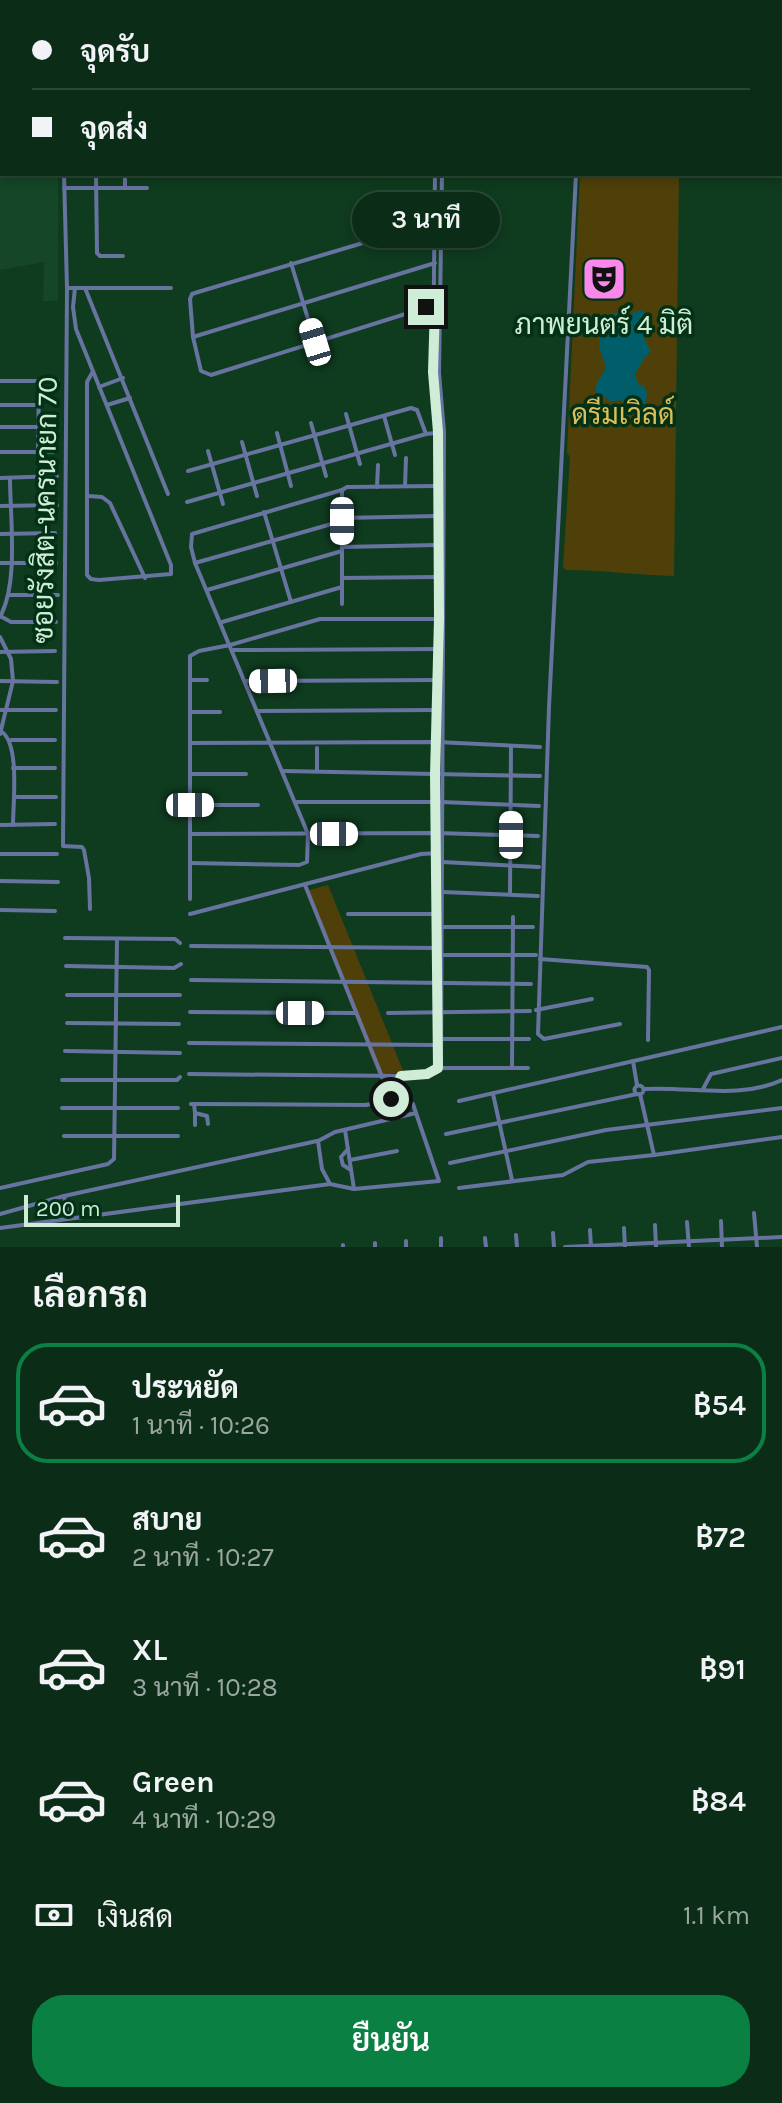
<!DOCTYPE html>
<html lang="th">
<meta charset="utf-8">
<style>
:root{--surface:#0b2c17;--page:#193824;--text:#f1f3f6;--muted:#9aa7a1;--line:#2b4836;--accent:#0b8043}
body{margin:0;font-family:Karla,Sarabun,sans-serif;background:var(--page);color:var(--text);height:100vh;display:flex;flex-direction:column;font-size:30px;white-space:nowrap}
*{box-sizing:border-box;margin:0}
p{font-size:26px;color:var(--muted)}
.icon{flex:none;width:44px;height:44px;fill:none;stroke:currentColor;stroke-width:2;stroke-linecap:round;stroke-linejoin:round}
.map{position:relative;height:1247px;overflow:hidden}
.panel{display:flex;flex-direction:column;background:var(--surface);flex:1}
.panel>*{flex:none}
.guide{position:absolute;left:0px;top:0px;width:782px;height:176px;box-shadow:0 4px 12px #0003,0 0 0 2px var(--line);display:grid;align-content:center;height:176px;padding:0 32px;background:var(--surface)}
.scale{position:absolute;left:24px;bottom:20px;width:156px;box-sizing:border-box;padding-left:8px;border:4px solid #cfedd6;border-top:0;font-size:22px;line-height:28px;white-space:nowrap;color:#cfedd6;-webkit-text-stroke:6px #023115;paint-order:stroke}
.end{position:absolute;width:36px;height:36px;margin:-18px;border:10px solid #cfedd6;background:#111;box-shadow:0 0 0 4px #111}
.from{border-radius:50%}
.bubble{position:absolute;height:56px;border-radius:28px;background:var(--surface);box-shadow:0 4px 12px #0003,0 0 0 2px var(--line);font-size:26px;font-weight:600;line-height:56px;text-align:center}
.car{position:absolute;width:24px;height:48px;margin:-24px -12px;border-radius:10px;box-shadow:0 0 6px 2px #0007;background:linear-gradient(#fff 24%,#345 0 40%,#fff 0 76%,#345 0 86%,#fff 0)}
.guide b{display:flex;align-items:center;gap:28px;height:76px;font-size:30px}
.guide b+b{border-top:2px solid var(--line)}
.guide i{width:20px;height:20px;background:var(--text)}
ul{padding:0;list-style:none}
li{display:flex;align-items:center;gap:24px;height:120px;margin:0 16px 12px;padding:0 16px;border:4px solid transparent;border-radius:32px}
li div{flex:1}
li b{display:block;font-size:30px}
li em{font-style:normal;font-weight:600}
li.on{border-color:var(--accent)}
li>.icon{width:72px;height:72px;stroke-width:1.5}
h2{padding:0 32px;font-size:36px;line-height:96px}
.pay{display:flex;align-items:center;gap:20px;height:88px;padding:0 32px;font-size:30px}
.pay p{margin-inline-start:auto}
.primary-button{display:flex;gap:16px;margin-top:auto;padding:16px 32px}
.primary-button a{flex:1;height:92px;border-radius:32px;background:var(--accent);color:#fff;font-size:32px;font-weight:600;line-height:92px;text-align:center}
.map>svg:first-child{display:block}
</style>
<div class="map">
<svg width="782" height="1247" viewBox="0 0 782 1247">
<rect width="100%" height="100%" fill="#0f3b1f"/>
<g fill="#144627">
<polygon points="0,0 57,0 2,2 2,174 58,174 58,301 43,301 44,262 0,270"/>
<polygon points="218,0 369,0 364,2"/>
</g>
<g fill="#4f400a">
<path d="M580 174H679L674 576C637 575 603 570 566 570L563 567 570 457 567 453Z"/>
<polygon points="328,885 404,1073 378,1074 306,891"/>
</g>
<path fill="#005d6a" d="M641 310 652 317 644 338 651 352 645 357 635 374 639 386 644 385 647 394 645 405 637 409 634 402 629 406 620 400 610 402 606 397 601 400C589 386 601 380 606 367L599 347 600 324 611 313 630 314Z"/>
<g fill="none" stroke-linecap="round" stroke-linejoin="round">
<polyline stroke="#005d6a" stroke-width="2" points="183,2 183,0"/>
<g stroke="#6774a0" stroke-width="4">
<polyline points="65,2 65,0"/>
<polyline points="437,2 437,0"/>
<polyline points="443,2 443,0"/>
<polyline points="585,2 585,0"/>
<polyline points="64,174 67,288 63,846 82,847 84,850 89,878 90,909"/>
<polyline points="96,174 97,253 100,256 123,256"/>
<polyline points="435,174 433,372 438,432 439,619 435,775 437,1067"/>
<polyline points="576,174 549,707 538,1034 544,1039 620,1024"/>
<polyline points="64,188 147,188"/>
<polyline points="125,188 125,174"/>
<polyline points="291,263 315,342"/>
<polyline points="67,288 171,288"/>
<polyline points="75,288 73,307 76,329 171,565 171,574 99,580 91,579 87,575 87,382 92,373"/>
<polyline points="85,288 168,494"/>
<polyline points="434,305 211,375 201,371 193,337 190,299 192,294 198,292 437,221"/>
<polyline points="193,337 435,263"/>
<polyline points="0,381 58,381"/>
<polyline points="99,387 123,378"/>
<polyline points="0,405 38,405"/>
<polyline points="107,405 130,398"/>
<polyline points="346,414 360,464"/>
<polyline points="384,416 395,455"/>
<polyline points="311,423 326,476"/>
<polyline points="0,427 38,427"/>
<polyline points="277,433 291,486"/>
<polyline points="242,442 257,496"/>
<polyline points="38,451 39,381"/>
<polyline points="208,451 223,504"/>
<polyline points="0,452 53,452"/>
<polyline points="188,471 411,408 417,410 426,434"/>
<polyline points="0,478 57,476"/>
<polyline points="405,486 406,458"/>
<polyline points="377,487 378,465"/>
<polyline points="88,496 102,497 110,503 145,578"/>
<polyline points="187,502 426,434 444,432"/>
<polyline points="0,506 57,505"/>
<polyline points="264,512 291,602"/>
<polyline points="342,518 437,516"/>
<polyline points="0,534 55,533"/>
<polyline points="342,547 437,545"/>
<polyline points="0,563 56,563"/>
<polyline points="195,563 342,521"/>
<polyline points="342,578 436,577"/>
<polyline points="207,590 342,551"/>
<polyline points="8,595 58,595"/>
<polyline points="342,604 342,490 347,487 437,486"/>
<path d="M0 617C19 582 10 518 10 478"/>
<polyline points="2,617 11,622 56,622"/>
<polyline points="222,622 342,587"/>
<polyline points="0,637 11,659 13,681 0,734"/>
<polyline points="233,650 441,649"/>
<polyline points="0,652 55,651"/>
<polyline points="190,680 207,680"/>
<polyline points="0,681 57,682"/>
<polyline points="245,681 439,680"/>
<polyline points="0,710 56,710"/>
<polyline points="258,711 439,710"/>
<polyline points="190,712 220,712"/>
<path d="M2 732C20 745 13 803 13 825"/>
<polyline points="11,740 55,740"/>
<polyline points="190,743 437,742 540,747"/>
<polyline points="317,748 317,771"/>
<polyline points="13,768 55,768"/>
<polyline points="284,771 540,776"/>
<polyline points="190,774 246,774"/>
<polyline points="14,797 56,797"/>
<polyline points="297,802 441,802 539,806"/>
<polyline points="190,805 258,805"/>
<polyline points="0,825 55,824"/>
<polyline points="191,834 437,833 538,836"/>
<polyline points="0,854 57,854"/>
<polyline points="442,862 539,867"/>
<polyline points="191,863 299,865 307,862 308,834 195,563 191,547 192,534 342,490"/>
<polyline points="0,881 58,882"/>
<polyline points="305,885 391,1099"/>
<polyline points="442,892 538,896"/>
<polyline points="510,894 511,746"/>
<polyline points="190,899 190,656 199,651 230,645 320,619 441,619"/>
<polyline points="0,910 55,911"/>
<polyline points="190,914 421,854 439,853"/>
<polyline points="348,914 435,914"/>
<polyline points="443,927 533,927"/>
<polyline points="65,938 175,939 180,943"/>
<polyline points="191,946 439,948"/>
<polyline points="438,955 536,955"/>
<polyline points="540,959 647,967 649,970 648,1040"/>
<polyline points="66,966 174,968 181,964"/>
<polyline points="191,980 531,984"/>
<polyline points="67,995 180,995"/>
<polyline points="536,1010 592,999"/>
<polyline points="190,1012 355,1013"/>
<polyline points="388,1013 530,1011"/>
<polyline points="67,1023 179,1024"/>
<polyline points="443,1039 529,1039"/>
<polyline points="189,1043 435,1045"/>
<polyline points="65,1051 180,1053"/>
<polyline points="633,1061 637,1085"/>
<polyline points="438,1068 528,1068"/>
<polyline points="512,1068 513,917"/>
<polyline points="189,1074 401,1076 427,1074 441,1065 444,432 439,373 442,174"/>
<polyline points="62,1080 177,1080 180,1077"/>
<circle cx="639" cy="1090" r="4.5"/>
<path d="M644 1089C690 1086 738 1100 782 1080"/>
<polyline points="703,1089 711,1074 782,1058"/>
<polyline points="493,1094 512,1180"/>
<polyline points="640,1094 654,1155 782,1137"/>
<polyline points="459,1101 782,1027"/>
<polyline points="191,1104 366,1105 391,1099 401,1076"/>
<polyline points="194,1104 195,1113 207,1116 208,1124"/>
<polyline points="413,1104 416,1113 439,1181 354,1189 330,1184 322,1169 318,1141 335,1132 416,1113"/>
<polyline points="62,1108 178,1108"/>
<polyline points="195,1125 195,1113"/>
<polyline points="345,1130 354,1189"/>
<polyline points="446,1134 637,1094"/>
<polyline points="64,1136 178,1136"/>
<polyline points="348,1149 341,1157 343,1165 351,1170"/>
<polyline points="350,1160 397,1151"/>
<polyline points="450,1163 606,1130 782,1108"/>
<polyline points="0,1188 108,1164 114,1159 117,939"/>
<polyline points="459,1188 563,1175 588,1162 654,1155"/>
<polyline points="64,1196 69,1217"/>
<polyline points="754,1213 757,1247"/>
<polyline points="0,1214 64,1196 317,1141"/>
<polyline points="721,1221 722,1247"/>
<polyline points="687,1222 689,1247"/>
<polyline points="655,1225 656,1247"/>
<polyline points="0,1228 330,1184"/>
<polyline points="624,1228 625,1247"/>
<polyline points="590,1230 591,1247"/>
<polyline points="553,1233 554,1247"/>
<polyline points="516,1235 517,1247"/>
<polyline points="485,1238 486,1247"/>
<polyline points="406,1241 406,1247"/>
<polyline points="375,1243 375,1247"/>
<polyline points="343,1245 343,1247"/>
<polyline points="441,1247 441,1238"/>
<polyline points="565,1247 782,1237"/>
</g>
<g stroke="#97b9a1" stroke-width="2">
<polyline points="595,2 596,0"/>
<polyline points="640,2 641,0"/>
</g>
</g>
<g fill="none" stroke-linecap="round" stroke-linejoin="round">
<polyline stroke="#cfedd6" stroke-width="10" points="391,1099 401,1076 427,1074 438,1068 435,775 439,619 438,432 433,372 435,305 426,307"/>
</g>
<defs>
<g id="theatre-square" transform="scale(2.3)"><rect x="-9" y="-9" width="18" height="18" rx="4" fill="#f888ea" stroke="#023115"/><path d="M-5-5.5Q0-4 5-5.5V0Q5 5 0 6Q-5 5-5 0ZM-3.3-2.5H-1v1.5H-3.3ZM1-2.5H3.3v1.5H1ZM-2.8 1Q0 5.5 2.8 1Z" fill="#111"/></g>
</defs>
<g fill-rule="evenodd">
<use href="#theatre-square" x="604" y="279"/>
</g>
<g text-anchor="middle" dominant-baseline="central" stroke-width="7" stroke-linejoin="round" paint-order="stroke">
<g font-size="28" fill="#cfedd6" stroke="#023115">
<text x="604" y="324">ภาพยนตร์ 4 มิติ</text>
</g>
<g font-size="28" fill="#ddbd57" stroke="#023115">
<text x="623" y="414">ดรีมเวิลด์</text>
</g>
<g font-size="28" fill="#cfedd6" stroke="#023115">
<text transform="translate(45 510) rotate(-89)">ซอยรังสิต-นครนายก 70</text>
</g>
</g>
</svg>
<div class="scale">200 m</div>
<i class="end from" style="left:391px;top:1099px"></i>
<i class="end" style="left:426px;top:307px"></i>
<div class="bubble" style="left:352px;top:192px;width:148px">3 นาที</div>
<i class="car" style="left:315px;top:342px;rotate:343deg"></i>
<i class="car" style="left:342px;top:521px;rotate:180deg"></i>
<i class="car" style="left:273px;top:681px;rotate:269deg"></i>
<i class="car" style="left:190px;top:805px;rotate:90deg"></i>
<i class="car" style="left:334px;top:834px;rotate:90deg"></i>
<i class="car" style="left:511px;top:835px;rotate:0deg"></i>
<i class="car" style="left:300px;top:1013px;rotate:90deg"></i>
<div class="guide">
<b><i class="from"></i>จุดรับ</b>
<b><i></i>จุดส่ง</b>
</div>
</div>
<section class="panel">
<h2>เลือกรถ</h2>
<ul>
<li class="on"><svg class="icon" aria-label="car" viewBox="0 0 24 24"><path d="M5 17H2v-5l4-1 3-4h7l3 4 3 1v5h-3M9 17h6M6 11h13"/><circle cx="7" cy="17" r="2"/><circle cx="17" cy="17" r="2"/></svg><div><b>ประหยัด</b><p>1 นาที · 10:26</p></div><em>฿54</em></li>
<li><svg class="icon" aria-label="car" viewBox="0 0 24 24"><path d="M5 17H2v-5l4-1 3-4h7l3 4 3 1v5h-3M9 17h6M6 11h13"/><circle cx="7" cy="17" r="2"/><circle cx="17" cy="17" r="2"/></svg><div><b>สบาย</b><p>2 นาที · 10:27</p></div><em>฿72</em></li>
<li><svg class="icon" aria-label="car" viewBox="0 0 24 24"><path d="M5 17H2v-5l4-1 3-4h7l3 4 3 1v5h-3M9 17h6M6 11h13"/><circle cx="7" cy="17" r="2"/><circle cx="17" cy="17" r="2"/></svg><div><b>XL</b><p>3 นาที · 10:28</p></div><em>฿91</em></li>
<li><svg class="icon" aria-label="car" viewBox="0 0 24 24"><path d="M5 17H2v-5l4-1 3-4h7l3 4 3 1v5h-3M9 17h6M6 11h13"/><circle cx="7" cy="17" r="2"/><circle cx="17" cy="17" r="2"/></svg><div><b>Green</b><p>4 นาที · 10:29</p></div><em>฿84</em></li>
</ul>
<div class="pay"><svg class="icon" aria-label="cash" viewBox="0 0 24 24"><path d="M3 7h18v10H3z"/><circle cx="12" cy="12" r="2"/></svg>เงินสด<p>1.1 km</p></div>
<div class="primary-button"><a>ยืนยัน</a></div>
</section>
